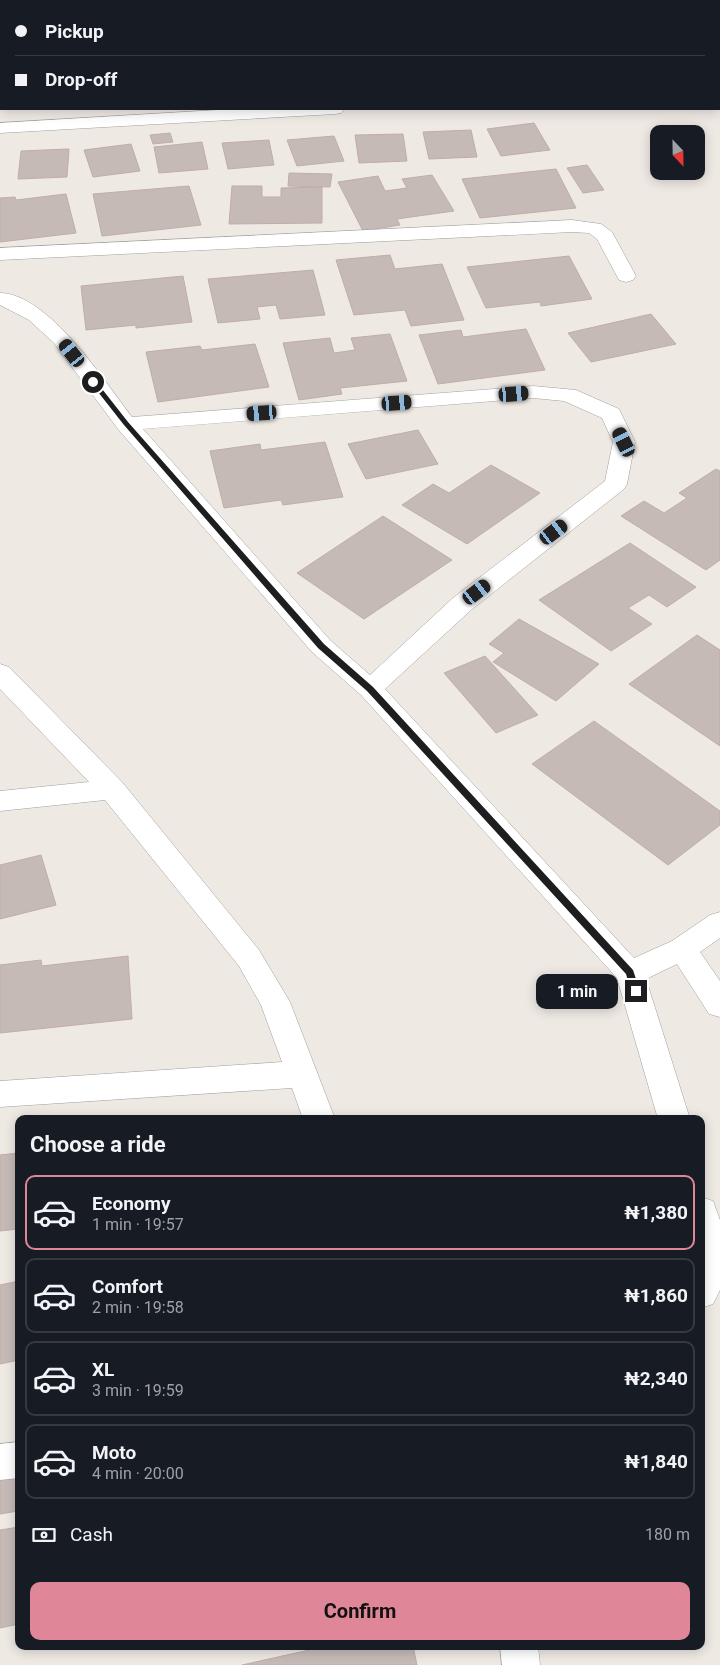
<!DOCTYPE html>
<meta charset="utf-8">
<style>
:root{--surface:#171b24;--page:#20242c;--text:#f1f3f6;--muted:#9ea1a6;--line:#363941;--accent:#df8799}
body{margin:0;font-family:Roboto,sans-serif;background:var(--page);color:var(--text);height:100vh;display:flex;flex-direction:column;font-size:19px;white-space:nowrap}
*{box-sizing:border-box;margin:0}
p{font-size:16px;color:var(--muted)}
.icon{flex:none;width:28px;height:28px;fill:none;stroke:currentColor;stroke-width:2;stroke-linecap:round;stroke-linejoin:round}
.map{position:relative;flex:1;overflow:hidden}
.sheet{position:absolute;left:15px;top:1115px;width:690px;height:535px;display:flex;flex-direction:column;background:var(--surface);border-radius:10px;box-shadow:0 2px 12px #0003}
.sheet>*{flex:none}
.hud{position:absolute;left:0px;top:0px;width:720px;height:110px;box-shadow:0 2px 12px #0003;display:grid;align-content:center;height:110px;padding:0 15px;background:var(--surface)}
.needle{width:32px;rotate:158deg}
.tools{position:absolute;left:650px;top:125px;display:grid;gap:10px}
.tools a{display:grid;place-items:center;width:55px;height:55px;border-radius:10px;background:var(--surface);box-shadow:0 2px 12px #0003;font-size:25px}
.end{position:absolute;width:22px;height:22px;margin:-11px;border:6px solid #1e1e1e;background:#fff;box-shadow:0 0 0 2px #fff}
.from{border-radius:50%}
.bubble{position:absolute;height:35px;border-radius:10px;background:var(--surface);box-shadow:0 2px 12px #0003;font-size:16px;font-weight:700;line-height:35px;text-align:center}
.car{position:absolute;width:15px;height:30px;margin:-15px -8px;border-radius:6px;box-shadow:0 0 4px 1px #0007;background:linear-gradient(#222 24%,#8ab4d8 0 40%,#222 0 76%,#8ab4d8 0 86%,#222 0)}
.hud b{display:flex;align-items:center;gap:18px;height:48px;font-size:19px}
.hud b+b{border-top:1px solid var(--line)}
.hud i{width:12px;height:12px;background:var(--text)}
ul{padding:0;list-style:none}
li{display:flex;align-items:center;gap:15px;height:75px;margin:0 10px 8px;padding:0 5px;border:2px solid var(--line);border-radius:10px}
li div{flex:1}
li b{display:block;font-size:19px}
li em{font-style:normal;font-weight:700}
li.selected{border-color:var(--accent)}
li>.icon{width:45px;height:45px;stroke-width:1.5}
h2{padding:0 15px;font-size:22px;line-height:60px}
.pay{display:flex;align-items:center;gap:12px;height:55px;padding:0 15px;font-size:19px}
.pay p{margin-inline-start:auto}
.primary-button{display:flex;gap:10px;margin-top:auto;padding:10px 15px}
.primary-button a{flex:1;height:58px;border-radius:10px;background:var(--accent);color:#111;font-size:20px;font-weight:700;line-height:58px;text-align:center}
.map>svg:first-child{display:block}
</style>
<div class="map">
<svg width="720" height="1665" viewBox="0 0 720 1665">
<rect width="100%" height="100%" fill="#efe9e4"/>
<g fill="#c6bab7" stroke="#c0ada6">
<polygon points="534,123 550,150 501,156 487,129"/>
<polygon points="471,130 477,157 429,159 423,132"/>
<polygon points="170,133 173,142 153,144 150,135"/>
<polygon points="403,134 407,161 359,163 355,135"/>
<polygon points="334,136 344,161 297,166 287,140"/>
<polygon points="269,140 274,165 228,169 222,143"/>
<polygon points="202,142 208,169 159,173 154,147"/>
<polygon points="131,144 140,171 93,177 84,150"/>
<polygon points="69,149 67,177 18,179 21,151"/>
<polygon points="587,165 604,190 583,193 567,168"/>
<polygon points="556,169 576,208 480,218 462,179"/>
<polygon points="289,173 332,174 330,187 288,186"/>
<polygon points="432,175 454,211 397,219 400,225 363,231 338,182 378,176 385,191 407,188 402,179"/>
<polygon points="189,186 201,225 102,236 93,194"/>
<polygon points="232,186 262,186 262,197 281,197 281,188 322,187 322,223 229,224"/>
<polygon points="66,194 76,233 0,242 0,198 15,197 16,200"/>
<polygon points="390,255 395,269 442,264 464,320 411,326 405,310 354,315 336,260"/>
<polygon points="569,256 592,299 541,306 540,302 486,308 467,267"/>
<polygon points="313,270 325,315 280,319 276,305 257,307 260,319 218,323 208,279"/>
<polygon points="183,276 192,322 136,328 136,325 86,330 81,286"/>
<polygon points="651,314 676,344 591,362 568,333"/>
<polygon points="526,329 545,370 438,384 419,335 461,330 463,337"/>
<polygon points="390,334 407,381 340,388 342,394 299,400 283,343 330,338 334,353 355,350 351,338"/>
<polygon points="255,344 269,387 158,402 146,352 200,346 202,350"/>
<polygon points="418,430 438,464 366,479 348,444"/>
<polygon points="325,442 343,497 283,505 281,500 224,508 210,451 260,444 261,450"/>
<polygon points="491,465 540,493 467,544 402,505 433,484 449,493"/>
<polygon points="716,469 720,471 720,560 706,570 621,516 644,501 664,513 687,498 679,493"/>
<polygon points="383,516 452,560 364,619 297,573"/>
<polygon points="630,543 696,587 667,607 649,595 628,608 652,624 611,651 539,600"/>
<polygon points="519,619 599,664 556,701 493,662 504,653 489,644"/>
<polygon points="697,635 720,650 720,746 629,684"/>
<polygon points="485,656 538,715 496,733 444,673"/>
<polygon points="594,721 720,811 720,825 668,865 532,764"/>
<polygon points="41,855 56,905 0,919 0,865"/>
<polygon points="128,956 132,1019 0,1033 0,965 41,960 42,966"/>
<polygon points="19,1153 18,1229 0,1231 0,1155"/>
<polygon points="19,1281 19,1360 0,1364 0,1285"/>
<polygon points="16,1475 18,1511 0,1514 0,1478"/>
<polygon points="19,1527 19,1624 0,1628 0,1530"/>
<polygon points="327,1646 413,1646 417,1665 242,1665"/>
</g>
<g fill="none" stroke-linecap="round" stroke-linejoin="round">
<g stroke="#9f9f9f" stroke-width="1">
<g id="street">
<polygon points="212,0 228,0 229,1 213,1"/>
<rect x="0" y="9" width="1" height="10"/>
<polygon points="234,109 344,109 341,113 335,114 0,133 0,123"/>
<polygon points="572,220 601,224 612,232 636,276 633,280 626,282 619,280 597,239 589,233 572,232 0,260 0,248"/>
<path d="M0 293C48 293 105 382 132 417L533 386 576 390 619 409 635 442 627 484 624 489 471 610 385 689 634 958 672 941 710 915 720 912V938L700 952 720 981V1017L709 1014 677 964 646 979 690 1119H658L617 978 361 695 312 652 118 429 54 343 29 320 0 305ZM533 398 564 401 602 418 613 442 605 481 453 598 370 675 330 640 143 429Z"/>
<polygon points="0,664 9,667 122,782 259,950 290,1002 335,1119 303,1119 292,1088 0,1107 0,1081 282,1062 261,1005 239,966 105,800 0,811 0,791 89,782 0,689"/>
<polygon points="701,1197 713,1201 720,1220 720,1290 713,1304 701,1308"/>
<polygon points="19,1442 19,1478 0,1480 0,1444"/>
<polygon points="500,1646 538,1646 540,1665 502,1665"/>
</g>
</g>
<use href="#street" fill="#fff" fill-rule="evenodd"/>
</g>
<polygon fill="#1e1e1e" points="91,380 95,380 128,422 324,644 373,687 633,970 640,991 639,994 632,994 626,974 367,691 318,648 124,425 91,383"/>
</svg>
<div class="tools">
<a><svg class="needle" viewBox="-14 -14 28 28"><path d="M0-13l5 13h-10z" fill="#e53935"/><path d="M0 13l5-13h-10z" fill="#9ea1a6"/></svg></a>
</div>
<i class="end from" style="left:93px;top:382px"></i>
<i class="end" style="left:636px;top:991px"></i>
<div class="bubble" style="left:536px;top:974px;width:82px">1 min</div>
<i class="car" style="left:72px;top:353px;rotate:322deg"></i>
<i class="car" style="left:514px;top:394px;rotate:86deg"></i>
<i class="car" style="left:397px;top:403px;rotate:86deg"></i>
<i class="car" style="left:262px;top:413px;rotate:266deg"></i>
<i class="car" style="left:624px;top:442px;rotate:334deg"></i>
<i class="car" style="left:554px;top:532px;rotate:53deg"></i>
<i class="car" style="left:477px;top:592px;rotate:53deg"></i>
<div class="hud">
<b><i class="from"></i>Pickup</b>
<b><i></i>Drop-off</b>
</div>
<section class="sheet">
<h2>Choose a ride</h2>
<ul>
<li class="selected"><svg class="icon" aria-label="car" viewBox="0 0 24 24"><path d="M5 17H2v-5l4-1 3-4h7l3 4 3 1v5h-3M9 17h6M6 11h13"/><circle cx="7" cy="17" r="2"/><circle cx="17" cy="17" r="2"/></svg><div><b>Economy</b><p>1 min · 19:57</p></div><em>₦1,380</em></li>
<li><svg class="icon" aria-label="car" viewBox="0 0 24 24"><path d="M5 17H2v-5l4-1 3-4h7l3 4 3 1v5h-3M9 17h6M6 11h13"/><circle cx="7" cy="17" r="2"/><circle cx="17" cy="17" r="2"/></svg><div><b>Comfort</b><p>2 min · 19:58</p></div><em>₦1,860</em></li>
<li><svg class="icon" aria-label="car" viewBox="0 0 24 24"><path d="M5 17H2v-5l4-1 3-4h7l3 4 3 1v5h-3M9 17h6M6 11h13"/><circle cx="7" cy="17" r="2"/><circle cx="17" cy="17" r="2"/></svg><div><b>XL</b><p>3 min · 19:59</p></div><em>₦2,340</em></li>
<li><svg class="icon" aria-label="car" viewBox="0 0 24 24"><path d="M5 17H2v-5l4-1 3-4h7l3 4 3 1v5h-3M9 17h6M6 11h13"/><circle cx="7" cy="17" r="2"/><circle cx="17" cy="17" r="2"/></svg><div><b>Moto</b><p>4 min · 20:00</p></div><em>₦1,840</em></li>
</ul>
<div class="pay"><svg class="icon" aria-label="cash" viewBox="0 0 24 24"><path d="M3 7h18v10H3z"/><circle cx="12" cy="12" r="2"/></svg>Cash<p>180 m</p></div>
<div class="primary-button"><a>Confirm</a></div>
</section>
</div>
